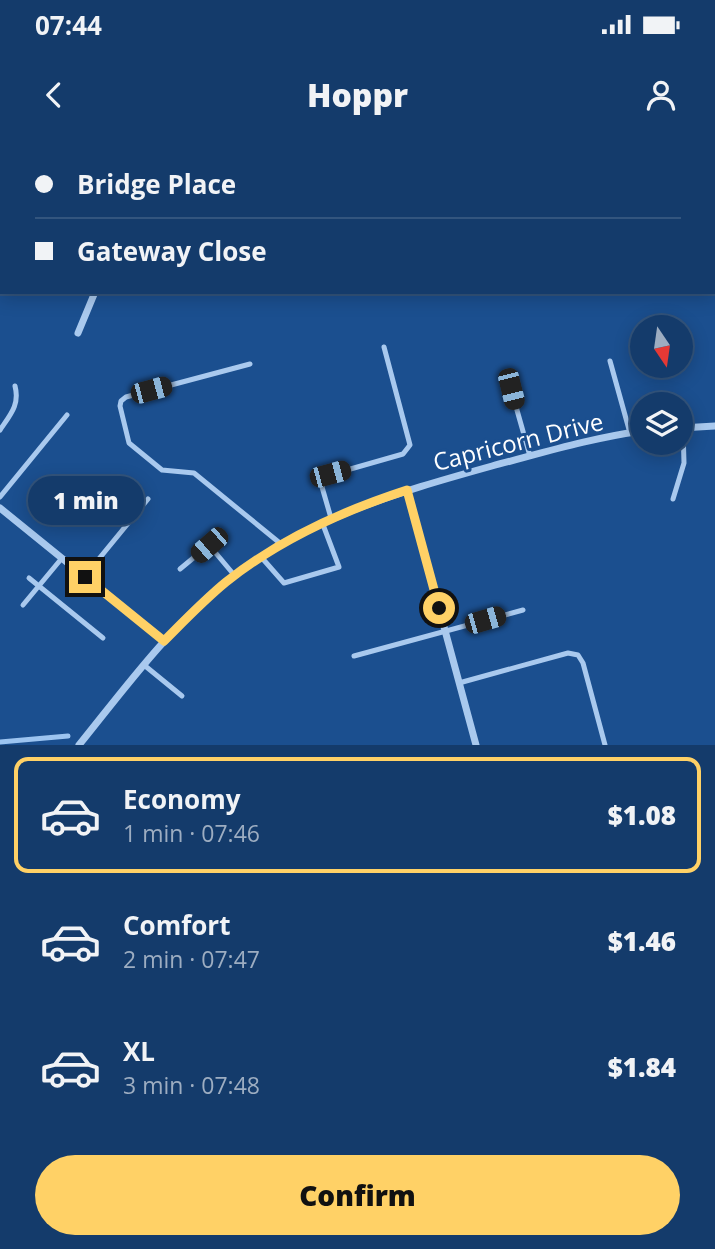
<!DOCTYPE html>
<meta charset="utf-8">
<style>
:root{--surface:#143b6b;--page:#214673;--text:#f1f3f6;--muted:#9dadc1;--line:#33557e;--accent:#ffd166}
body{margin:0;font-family:"Open Sans",sans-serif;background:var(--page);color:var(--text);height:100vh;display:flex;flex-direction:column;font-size:26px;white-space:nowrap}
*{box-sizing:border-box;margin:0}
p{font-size:23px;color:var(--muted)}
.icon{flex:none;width:38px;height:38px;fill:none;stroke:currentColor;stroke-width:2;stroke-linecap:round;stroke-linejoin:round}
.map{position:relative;height:605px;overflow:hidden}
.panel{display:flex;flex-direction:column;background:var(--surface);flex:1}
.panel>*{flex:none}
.banner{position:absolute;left:0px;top:0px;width:716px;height:154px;box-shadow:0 4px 18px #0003,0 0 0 2px var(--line);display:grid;align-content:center;height:154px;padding:0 35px;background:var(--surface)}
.needle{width:46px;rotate:167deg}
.buttons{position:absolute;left:630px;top:175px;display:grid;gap:14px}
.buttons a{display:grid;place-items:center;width:63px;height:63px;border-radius:50%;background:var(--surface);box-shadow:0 4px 18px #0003,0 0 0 2px var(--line);font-size:35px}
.end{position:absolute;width:32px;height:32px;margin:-16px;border:9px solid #ffd166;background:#111;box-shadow:0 0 0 4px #111}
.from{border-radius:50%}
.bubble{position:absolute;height:49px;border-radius:24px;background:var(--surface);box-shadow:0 4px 18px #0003,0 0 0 2px var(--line);font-size:23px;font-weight:800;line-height:49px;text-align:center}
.car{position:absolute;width:21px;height:42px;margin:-21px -10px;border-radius:9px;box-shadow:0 0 5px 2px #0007;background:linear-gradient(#222 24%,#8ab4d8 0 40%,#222 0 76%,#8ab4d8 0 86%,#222 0)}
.banner b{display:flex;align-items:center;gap:24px;height:66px;font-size:26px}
.banner b+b{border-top:2px solid var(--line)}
.banner i{width:18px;height:18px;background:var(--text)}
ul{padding:12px 0 0;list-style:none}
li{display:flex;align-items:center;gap:21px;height:116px;margin:0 14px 10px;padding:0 21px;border:4px solid transparent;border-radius:14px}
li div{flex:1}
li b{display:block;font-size:26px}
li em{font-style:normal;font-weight:800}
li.on{border-color:var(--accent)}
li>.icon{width:63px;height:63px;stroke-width:1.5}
.button{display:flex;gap:14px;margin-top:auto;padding:14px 35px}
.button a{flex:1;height:80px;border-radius:42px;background:var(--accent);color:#111;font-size:28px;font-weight:800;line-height:80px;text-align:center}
.status{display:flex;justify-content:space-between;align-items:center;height:49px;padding:0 35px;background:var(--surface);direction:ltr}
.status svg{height:19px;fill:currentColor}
header{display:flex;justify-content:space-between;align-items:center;height:91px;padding:0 35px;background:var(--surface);font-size:32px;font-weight:800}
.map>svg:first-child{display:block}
</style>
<div class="status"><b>07:44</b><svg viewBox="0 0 49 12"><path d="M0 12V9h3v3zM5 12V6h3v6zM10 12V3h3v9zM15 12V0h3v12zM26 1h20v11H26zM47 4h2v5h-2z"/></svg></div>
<header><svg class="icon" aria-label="back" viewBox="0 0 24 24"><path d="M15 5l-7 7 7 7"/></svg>Hoppr<svg class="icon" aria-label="person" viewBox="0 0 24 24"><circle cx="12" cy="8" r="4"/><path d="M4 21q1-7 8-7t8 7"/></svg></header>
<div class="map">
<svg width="715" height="605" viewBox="0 0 715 605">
<rect width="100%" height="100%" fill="#1b4f8f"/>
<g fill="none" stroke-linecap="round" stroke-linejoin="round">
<polyline stroke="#9cc4f0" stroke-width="5" points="0,602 68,596"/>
<g stroke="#a9c9ee" stroke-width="3.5" stroke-dasharray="3.5 5" stroke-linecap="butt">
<polyline points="293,0 298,0"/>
<polyline points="352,0 353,2"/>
<polyline points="376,0 377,2"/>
</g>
<g stroke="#a9c9ee" stroke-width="5">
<polyline points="714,98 715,100"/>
<polyline points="610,221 630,293"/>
<polyline points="250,224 126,257 121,261 120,266 129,303 162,330 194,333 281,404"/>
<polyline points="511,249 530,316"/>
<path d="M0 290C10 275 20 265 15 246"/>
<polyline points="0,357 67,275"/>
<polyline points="673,359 684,323 683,288"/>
<polyline points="331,378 322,347 326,336 403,314 410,305 384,207"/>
<polyline points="262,418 284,443 339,427 322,382"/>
<polyline points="180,429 209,405 235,436"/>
<polyline points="84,437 148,359"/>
<polyline points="29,438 103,498"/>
<polyline points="23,465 62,418"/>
<polyline points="354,516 523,470"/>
<polyline points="144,525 182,556"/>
<polyline points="459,543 568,513 578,515 583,523 605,605"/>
</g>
<g stroke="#a9c9ee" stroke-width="7">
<polyline points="202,0 202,2"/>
<polyline points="486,0 487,2"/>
<polyline points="126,2 129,0"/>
<polyline points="628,2 635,0"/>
<polyline points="0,20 2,23"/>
<polyline points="0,42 2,40"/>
<polyline points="182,152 183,152"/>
<polyline points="78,193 95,152"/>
<polyline points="681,288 715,286"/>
<polyline points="407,350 476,605"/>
<polyline points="0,368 164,501"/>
<path d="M79 605C125 548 168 489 225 443 305 379 395 353 492 326 542 313 591 298 642 291"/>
</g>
</g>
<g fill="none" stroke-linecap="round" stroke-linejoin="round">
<path stroke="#ffd166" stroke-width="9" d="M85 437 164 501C184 481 204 460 226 442 280 399 342 371 407 350L439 468"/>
</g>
<g text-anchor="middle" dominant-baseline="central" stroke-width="6" stroke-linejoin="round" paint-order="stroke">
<g font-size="24" fill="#fff" stroke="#1b4f8f">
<text transform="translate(518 301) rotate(-14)">Capricorn Drive</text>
</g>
</g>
</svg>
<div class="buttons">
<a><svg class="needle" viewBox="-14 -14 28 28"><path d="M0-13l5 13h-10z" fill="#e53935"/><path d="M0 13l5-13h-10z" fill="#9dadc1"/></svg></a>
<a><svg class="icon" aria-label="layers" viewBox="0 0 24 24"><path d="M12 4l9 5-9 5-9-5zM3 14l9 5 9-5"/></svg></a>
</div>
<i class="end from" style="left:439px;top:468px"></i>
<i class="end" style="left:85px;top:437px"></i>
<div class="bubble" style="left:28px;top:336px;width:116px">1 min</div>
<i class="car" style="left:511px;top:249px;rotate:166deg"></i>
<i class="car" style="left:151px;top:250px;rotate:75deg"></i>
<i class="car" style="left:330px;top:334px;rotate:75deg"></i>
<i class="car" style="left:209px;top:405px;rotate:229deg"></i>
<i class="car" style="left:485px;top:480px;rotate:74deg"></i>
<div class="banner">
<b><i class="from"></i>Bridge Place</b>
<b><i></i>Gateway Close</b>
</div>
</div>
<section class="panel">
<ul>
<li class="on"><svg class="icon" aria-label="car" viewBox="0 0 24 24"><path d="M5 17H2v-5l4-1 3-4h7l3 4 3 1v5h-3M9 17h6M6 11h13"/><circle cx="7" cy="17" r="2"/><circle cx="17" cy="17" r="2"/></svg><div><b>Economy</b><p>1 min · 07:46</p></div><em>$1.08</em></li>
<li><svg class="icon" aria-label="car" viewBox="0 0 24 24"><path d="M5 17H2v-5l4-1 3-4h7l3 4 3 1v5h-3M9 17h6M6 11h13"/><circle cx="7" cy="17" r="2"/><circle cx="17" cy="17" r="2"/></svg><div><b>Comfort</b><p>2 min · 07:47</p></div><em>$1.46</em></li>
<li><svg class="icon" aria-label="car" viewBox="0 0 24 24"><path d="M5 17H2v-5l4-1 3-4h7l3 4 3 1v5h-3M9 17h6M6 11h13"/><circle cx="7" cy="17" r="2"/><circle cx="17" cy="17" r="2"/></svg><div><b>XL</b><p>3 min · 07:48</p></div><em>$1.84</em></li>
</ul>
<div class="button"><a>Confirm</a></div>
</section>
